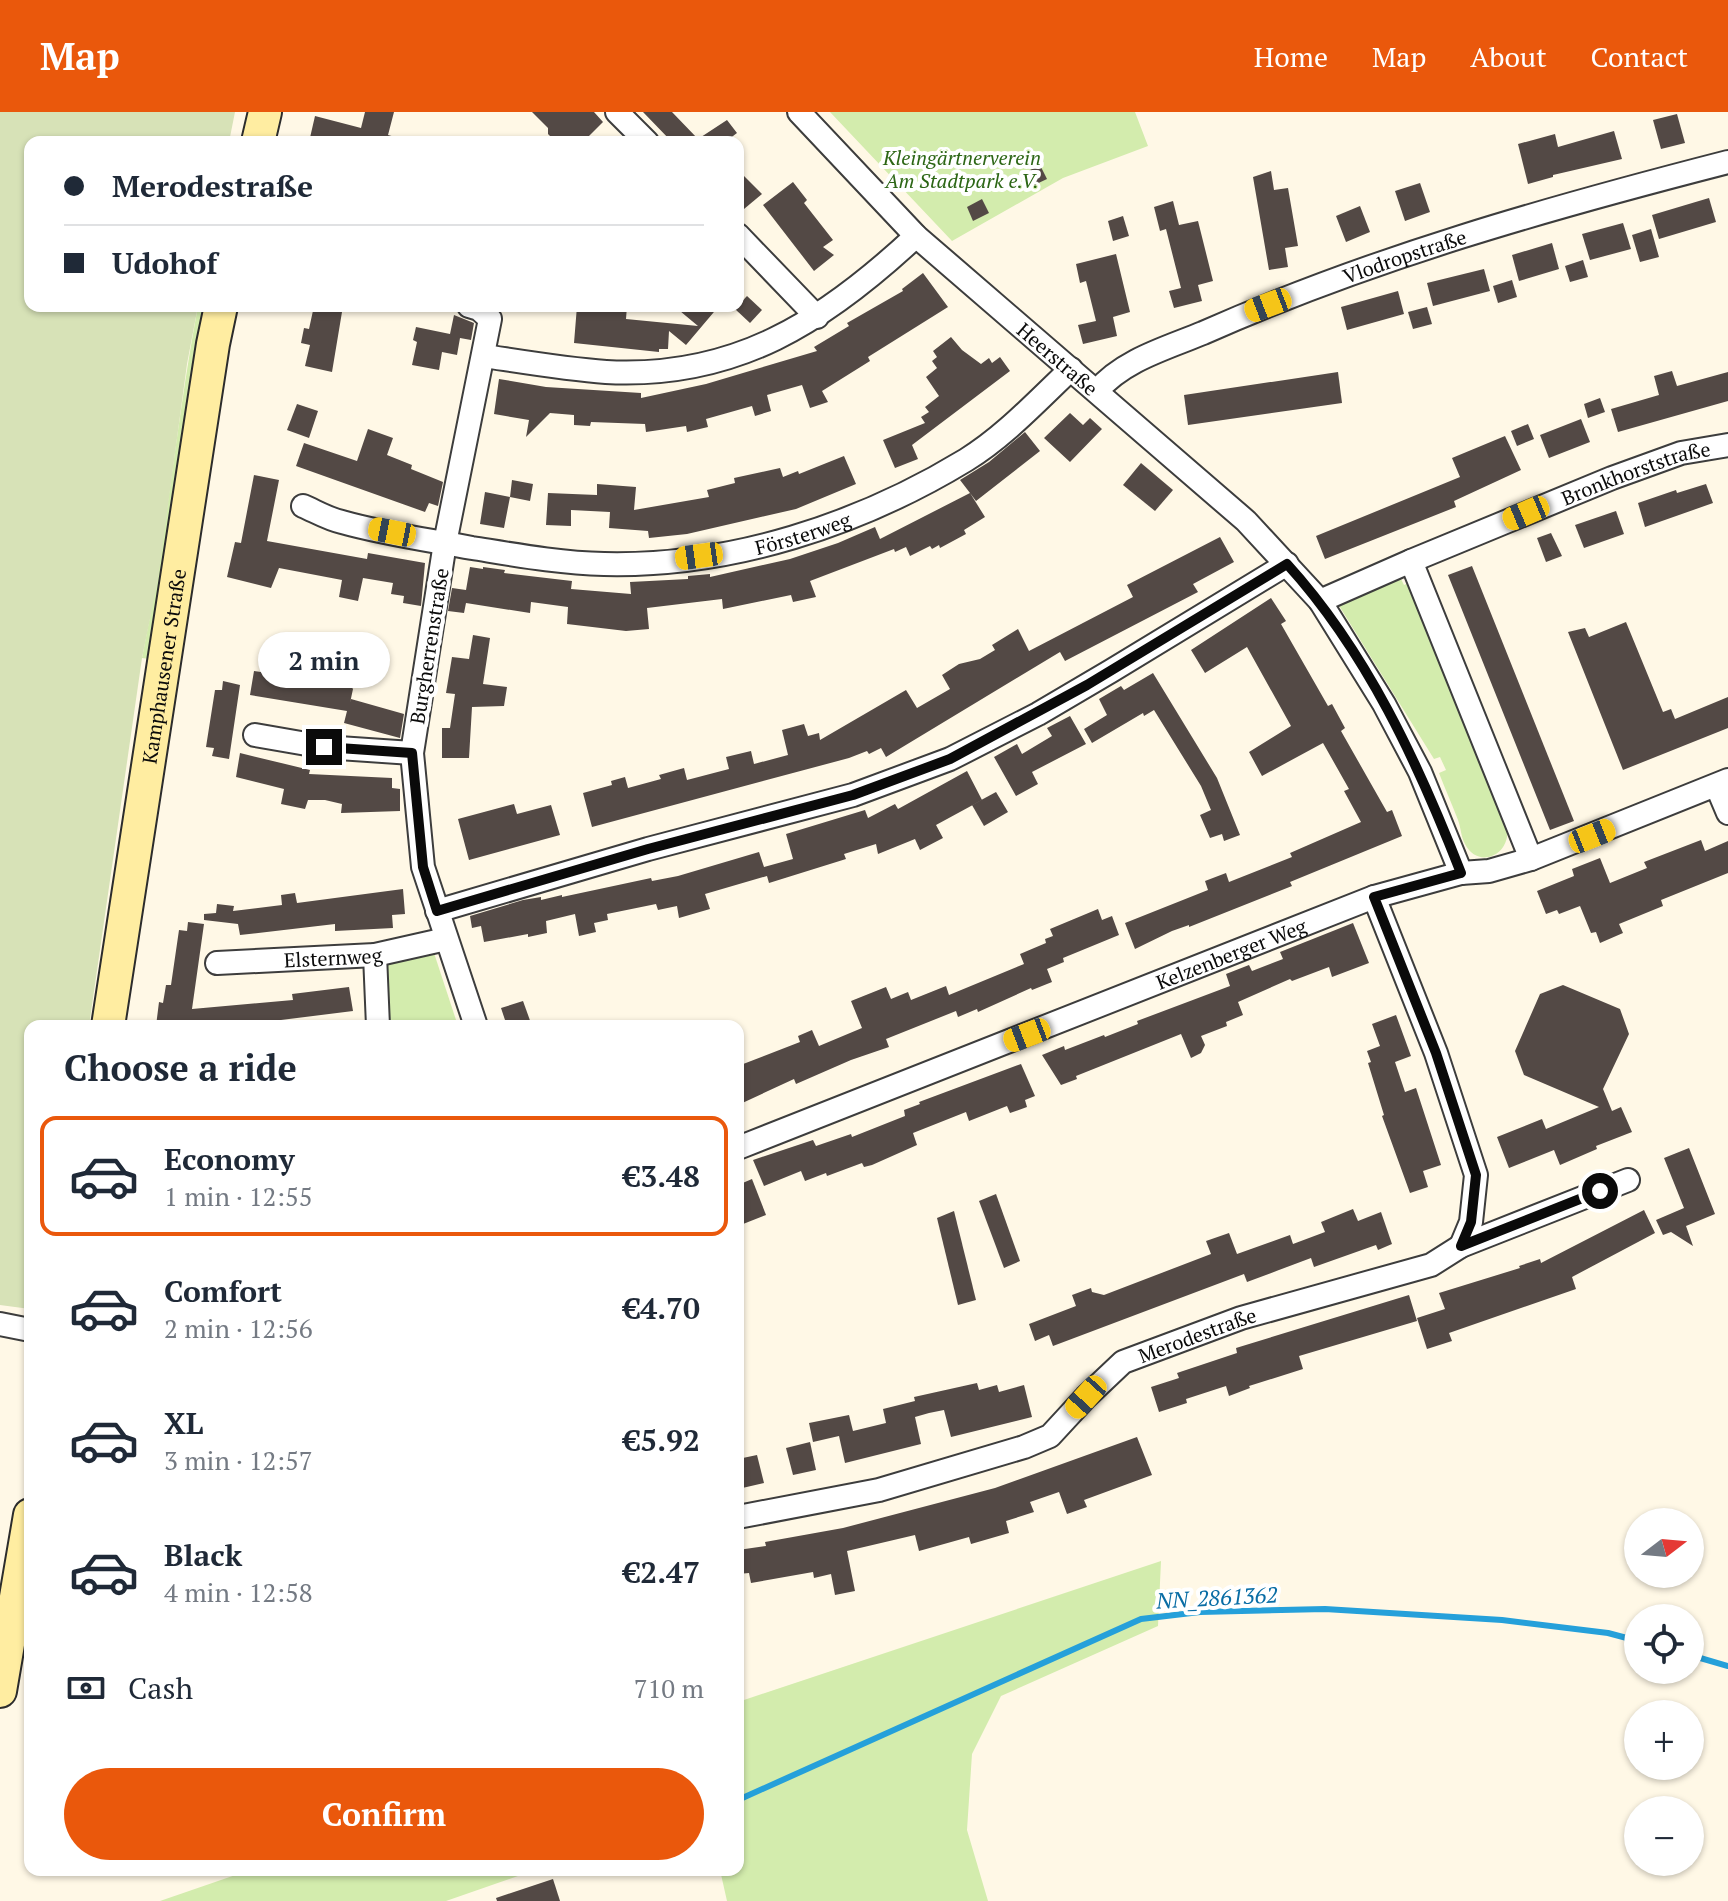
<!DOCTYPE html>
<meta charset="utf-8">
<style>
:root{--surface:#fff;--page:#f2f2f3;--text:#1f2937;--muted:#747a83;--line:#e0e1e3;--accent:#ea580c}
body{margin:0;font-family:"PT Serif",serif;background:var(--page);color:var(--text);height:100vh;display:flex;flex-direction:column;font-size:30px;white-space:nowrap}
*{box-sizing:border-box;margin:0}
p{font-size:26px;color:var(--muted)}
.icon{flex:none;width:44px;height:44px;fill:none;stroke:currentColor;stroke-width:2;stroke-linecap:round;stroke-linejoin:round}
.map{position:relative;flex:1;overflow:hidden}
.side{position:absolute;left:24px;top:908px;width:720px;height:856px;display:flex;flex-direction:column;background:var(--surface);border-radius:16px;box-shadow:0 2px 6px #0004}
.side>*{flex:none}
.hud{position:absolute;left:24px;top:24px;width:720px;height:176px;border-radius:16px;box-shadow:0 2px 6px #0004;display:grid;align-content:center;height:176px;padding:0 40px;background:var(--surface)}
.needle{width:52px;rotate:74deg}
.buttons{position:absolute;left:1624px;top:1396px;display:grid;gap:16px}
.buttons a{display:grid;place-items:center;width:80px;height:80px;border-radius:50%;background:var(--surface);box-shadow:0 2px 6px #0004;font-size:40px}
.end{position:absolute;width:36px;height:36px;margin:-18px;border:10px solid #0a0a0a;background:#fff;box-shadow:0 0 0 4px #fff}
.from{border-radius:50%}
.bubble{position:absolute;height:56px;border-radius:28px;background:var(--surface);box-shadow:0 2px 6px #0004;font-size:26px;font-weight:700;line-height:56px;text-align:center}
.car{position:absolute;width:24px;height:48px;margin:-24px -12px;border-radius:10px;box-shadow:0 0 6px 2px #0007;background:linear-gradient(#f5c518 24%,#345 0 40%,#f5c518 0 76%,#345 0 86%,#f5c518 0)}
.hud b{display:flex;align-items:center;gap:28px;height:76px;font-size:30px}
.hud b+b{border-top:2px solid var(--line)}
.hud i{width:20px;height:20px;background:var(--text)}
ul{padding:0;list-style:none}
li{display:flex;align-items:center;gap:24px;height:120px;margin:0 16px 12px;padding:0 24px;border:4px solid transparent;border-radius:16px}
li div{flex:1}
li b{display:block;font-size:30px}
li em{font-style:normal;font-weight:700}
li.on{border-color:var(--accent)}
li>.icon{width:72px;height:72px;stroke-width:1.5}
h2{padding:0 40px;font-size:36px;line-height:96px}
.pay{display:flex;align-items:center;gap:20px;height:88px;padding:0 40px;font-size:30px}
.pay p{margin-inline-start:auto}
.cta{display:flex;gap:16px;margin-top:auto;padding:16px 40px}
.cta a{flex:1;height:92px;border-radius:48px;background:var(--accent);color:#fff;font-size:32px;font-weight:700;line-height:92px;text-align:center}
header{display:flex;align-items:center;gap:48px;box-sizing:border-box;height:112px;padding:0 40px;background:var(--accent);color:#fff}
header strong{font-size:38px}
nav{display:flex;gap:44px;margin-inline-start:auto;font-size:28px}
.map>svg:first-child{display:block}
</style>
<header>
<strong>Map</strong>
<nav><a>Home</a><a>Map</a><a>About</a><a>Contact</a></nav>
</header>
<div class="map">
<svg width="1728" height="1789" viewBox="0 0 1728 1789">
<rect width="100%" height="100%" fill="#fff8e6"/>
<g fill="#d3ecad">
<polygon points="830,0 1135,0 1148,34 1063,66 952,129"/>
<path d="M198 194H210L149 547 142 546C166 429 176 311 198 194Z"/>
<path d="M1401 467 1404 473 1409 471 1507 714C1512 743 1478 758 1465 732 1461 725 1461 716 1458 708 1452 692 1445 677 1439 661L1446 658 1440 645 1434 647 1338 492Z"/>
<polygon points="434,841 458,914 386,914 383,853"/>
<polygon points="1161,1449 1158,1514 1001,1584 972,1642 967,1718 988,1789 727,1789 720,1758 738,1758 738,1590"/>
<polygon points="250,1758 535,1758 446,1789 160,1789"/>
</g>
<polygon fill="#d7e2b7" points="0,0 235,0 229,30 30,30 30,194 198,194 187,252 158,467 142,546 89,914 30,914 30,1197 0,1193"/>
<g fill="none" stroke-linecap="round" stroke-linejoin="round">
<g stroke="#25a0da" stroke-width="6">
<polyline points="1690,1543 1728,1554"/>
<polyline points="738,1688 1141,1507 1200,1500 1325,1497 1502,1508 1608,1521 1638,1529"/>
</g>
</g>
<g fill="#534945">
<polygon points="365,0 394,0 388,23 395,25 394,30 349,30 327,24 326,30 309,30 315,4 361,16"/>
<polygon points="532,0 594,0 603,10 583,30 556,30 548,22 548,16"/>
<polygon points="643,0 672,0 698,27 727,8 737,21 725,30 672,30"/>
<polygon points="1677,2 1685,31 1661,37 1653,8"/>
<polygon points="1614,19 1622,47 1553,63 1553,65 1528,72 1518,32 1555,22 1558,35"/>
<polygon points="1040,53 1047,67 1030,75 1024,61"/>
<polygon points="738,58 762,82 738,102"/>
<polygon points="1271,59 1274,78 1288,76 1298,134 1285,136 1288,155 1269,158 1253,65"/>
<polygon points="793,70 807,88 804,91 833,128 823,135 834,143 814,159 763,93"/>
<polygon points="1420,71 1430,100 1405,109 1395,79"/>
<polygon points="1709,86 1716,110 1659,127 1652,103"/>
<polygon points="982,87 989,101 973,109 967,95"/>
<polygon points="1173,89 1179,113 1198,109 1213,169 1198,173 1202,189 1174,196 1169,179 1181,176 1166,117 1160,119 1154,95"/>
<polygon points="1360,94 1370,120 1346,130 1336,104"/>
<polygon points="1123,104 1129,124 1113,129 1108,109"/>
<polygon points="1623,111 1631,137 1590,148 1582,122"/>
<polygon points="1651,117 1659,145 1640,150 1632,123"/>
<polygon points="1552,131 1559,157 1519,169 1512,143"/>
<polygon points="1116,142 1130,200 1113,205 1117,224 1083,232 1078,213 1096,209 1086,169 1080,171 1076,152"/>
<polygon points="1583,148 1588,165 1570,170 1565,154"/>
<polygon points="1484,157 1490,179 1433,194 1427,171"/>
<polygon points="923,161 948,195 868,245 870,249 822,279 828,290 810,296 802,273 767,283 771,299 755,304 752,294 706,307 708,315 687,320 686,314 646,320 645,312 591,310 590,314 574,313 574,303 550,301 526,325 529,308 494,302 499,267 546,275 641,281 641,286 706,272 817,239 814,235 849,214 847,211 903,179 902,177"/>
<polygon points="1512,168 1517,185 1498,191 1493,174"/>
<polygon points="1398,179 1404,202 1347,218 1341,195"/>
<polygon points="747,184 762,198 750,211 735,197"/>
<polygon points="314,194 343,194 332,260 305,254 310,233 301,231 304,216 309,217"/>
<polygon points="577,194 627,194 626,207 698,214 674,194 719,194 686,233 669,219 668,237 659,237 659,240 574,231"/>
<polygon points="1427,195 1432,212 1413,217 1408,200"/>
<polygon points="454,203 474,211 471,228 460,226 457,243 442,240 439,258 412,253 417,230 413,228 416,215 450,222"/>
<polygon points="951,225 962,238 981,252 989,246 992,251 1000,245 1010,259 912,333 918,347 895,356 883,328 925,311 921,305 929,300 925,295 939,284 926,265 937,256 932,249 937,245 933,239"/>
<polygon points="1672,259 1677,274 1728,260 1728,289 1618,320 1611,297 1659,283 1654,264"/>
<polygon points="1338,260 1342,291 1188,313 1184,283"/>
<polygon points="1600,286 1605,300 1588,306 1584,292"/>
<polygon points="297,292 318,299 309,326 287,318"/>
<polygon points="1070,301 1083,313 1090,306 1102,317 1070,350 1044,326"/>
<polygon points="1581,307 1590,330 1549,346 1540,323"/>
<polygon points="1528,312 1534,327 1517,334 1511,319"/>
<polygon points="368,317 393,326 387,343 412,353 411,357 443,370 438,394 429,391 425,400 296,354 304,331 357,349"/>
<polygon points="1025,320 1040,339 976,389 970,381 985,405 964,418 966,422 940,436 939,433 932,437 930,434 910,444 906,435 895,440 894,437 810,469 816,485 793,490 791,483 723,497 722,487 647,496 649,517 626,519 567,512 568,495 531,490 530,501 466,491 464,501 448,499 452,476 466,478 470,455 483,457 483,455 505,458 504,461 572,469 571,477 631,482 630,470 688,467 688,464 710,462 710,465 790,447 838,431 875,415 880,427 970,381 960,368 989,350"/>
<polygon points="1505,324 1521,358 1454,389 1456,395 1325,447 1316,424 1460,365 1452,346"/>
<polygon points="844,344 856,372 796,397 687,422 649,426 648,419 609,416 610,400 571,398 571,414 546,413 548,381 597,383 597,372 636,375 634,398 709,385 707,378 735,371 734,366 780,356 783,365 798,359 799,362"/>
<polygon points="1141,351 1173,378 1155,399 1123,373"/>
<polygon points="254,363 279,368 267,429 367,447 368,441 425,451 421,494 403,491 404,484 391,482 393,471 363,466 358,489 339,485 342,468 279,456 271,476 227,465 235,430 241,431"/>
<polygon points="512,368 533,372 530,389 510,385 504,416 480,412 485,380 510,385"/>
<polygon points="1706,372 1713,391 1645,415 1638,391 1676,378 1677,381"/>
<polygon points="1616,399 1624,422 1584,436 1575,413"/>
<polygon points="1551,421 1562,444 1546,450 1537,426"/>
<polygon points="1220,425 1234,450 1193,472 1198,480 1065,549 1060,540 886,645 881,636 869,642 867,639 849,646 592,715 583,681 612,673 611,669 625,665 628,676 661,667 659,663 684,656 687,668 729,657 726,645 751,639 754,652 788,643 782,618 804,612 808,624 819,621 820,628 906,578 917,596 950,577 942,563 959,552 980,547 995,538 992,533 1018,517 1029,539 1133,485 1127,473"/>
<polygon points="1472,454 1574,709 1550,718 1448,463"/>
<polygon points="1271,486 1286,509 1281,512 1328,594 1332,592 1345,616 1341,619 1387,700 1392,698 1402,724 1290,770 1292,774 1189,815 1189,813 1172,819 1135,837 1125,811 1208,778 1205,769 1226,761 1229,770 1292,745 1290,741 1361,710 1344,679 1349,677 1323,631 1262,664 1249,640 1291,614 1247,535 1205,561 1191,538"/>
<polygon points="1626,510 1663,600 1671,597 1675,607 1728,585 1728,616 1623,658 1568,520 1585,516 1589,525"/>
<polygon points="473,523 490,526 483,572 507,575 504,594 472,595 469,646 442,646 442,616 450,616 455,582 446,581 452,545 469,547"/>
<polygon points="327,545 343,549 339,568 348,570 353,577 350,591 351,587 404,602 400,626 344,611 347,599 250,583 254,559 323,569"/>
<polygon points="1153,561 1217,666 1240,723 1224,729 1222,722 1210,726 1200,703 1211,698 1201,674 1154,598 1144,604 1143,601 1092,631 1084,617 1107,603 1099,587 1121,574 1124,578"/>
<polygon points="223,569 240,573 229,647 212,644 214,636 206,635 215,578 222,578"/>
<polygon points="1070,604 1086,632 1032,660 1038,672 1016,684 994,645 1017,632 1022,642 1052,624 1047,616"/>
<polygon points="240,641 310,658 309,662 392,666 392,676 400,677 400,699 341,701 342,692 325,688 308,688 305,697 281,692 284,677 236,665"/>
<polygon points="967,659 982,688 936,713 943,726 920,738 915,727 878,742 876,732 844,742 846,747 769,771 767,764 705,782 710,797 679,806 677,794 658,798 656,792 607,802 608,808 594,811 596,820 579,824 575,802 546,809 547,821 528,825 528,822 484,830 481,814 472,816 470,804 523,788 541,785 541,788 562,783 562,785 651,766 652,769 678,764 759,740 764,755 793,747 786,722 865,698 868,706 895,692 898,697"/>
<polygon points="996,680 1008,700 984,714 972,693"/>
<polygon points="514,692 517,702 551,693 560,723 469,748 458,707"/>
<polygon points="1701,728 1705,739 1728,729 1728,761 1661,788 1663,794 1619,812 1623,821 1600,831 1596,820 1591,821 1580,794 1559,802 1557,798 1546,802 1537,779 1574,764 1572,757 1600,746 1610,771 1647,756 1644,750"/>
<polygon points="403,777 405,802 392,803 393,816 335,819 335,812 240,823 238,812 204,808 204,802 216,801 217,792 234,794 233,799 282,793 281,783 295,781 297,791"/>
<polygon points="1098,797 1102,808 1112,804 1119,823 1063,846 1064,850 1047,857 1052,870 1032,878 1031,876 978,900 977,897 958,905 956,899 886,927 889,935 851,948 796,972 794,967 738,993 738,954 800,930 798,924 812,918 819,934 862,916 851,889 886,875 891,887 908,880 911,888 946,874 949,883 1024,852 1020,842 1046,831 1045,827 1053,824 1050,817"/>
<polygon points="188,810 204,812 192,897 293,888 292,882 349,875 353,899 281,908 281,914 156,914 159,890 163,891 166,873 171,873 179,818 187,819"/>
<polygon points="1353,811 1369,851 1332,865 1329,855 1292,869 1290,867 1238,890 1243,903 1226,910 1227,914 1201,924 1205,933 1201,941 1191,946 1181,922 1076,964 1077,967 1061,973 1042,943 1064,934 1065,938 1104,923 1105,925 1138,912 1137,909 1230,874 1226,862 1249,853 1252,859 1283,847 1280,840"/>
<polygon points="1563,873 1620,897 1629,922 1603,977 1612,999 1621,995 1632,1020 1596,1034 1597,1037 1560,1053 1554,1038 1509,1056 1497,1025 1542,1007 1546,1017 1599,995 1524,963 1515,939 1540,882"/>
<polygon points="523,889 532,914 507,914 501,896"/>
<polygon points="1396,903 1411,944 1395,950 1405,980 1416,976 1441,1053 1423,1059 1428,1075 1410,1081 1382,1004 1384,1003 1368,951 1371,950 1367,939 1380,934 1372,912"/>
<polygon points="1021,952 1035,984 1025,988 1027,995 1010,1001 1007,994 969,1009 966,1000 913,1021 917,1033 872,1053 864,1055 862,1051 827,1064 826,1061 805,1069 801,1059 764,1074 753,1048 813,1028 816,1034 851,1022 852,1025 905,1004 904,998 920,992 919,990"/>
<polygon points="1689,1036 1715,1102 1686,1114 1693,1134 1671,1120 1663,1123 1656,1108 1684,1096 1664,1046"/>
<polygon points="752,1067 766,1103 738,1114 738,1073"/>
<polygon points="996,1082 1020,1149 1004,1156 979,1089"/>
<polygon points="1353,1097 1358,1109 1381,1100 1392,1132 1378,1138 1376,1133 1314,1155 1311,1146 1247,1170 1244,1162 1053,1234 1049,1223 1035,1229 1029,1212 1076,1194 1072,1183 1091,1176 1092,1180 1104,1183 1211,1142 1206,1129 1229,1121 1237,1142 1290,1123 1293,1132 1325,1120 1321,1110"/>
<polygon points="1644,1098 1655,1121 1572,1165 1576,1177 1449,1221 1452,1229 1427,1237 1417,1206 1445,1197 1439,1181 1520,1156 1519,1154 1540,1147 1541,1151"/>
<polygon points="954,1099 976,1188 958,1193 937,1106"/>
<polygon points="1409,1183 1417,1209 1299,1244 1303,1257 1249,1274 1250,1276 1229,1284 1226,1274 1186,1287 1187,1291 1159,1300 1151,1275 1179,1266 1177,1261 1237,1241 1236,1236"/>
<polygon points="977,1271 979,1278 997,1273 999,1280 1024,1273 1032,1305 951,1325 944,1298 929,1301 915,1305 921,1332 845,1351 839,1324 813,1330 809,1311 849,1303 853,1319 886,1311 883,1297 915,1289 914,1285"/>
<polygon points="1137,1325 1152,1363 1084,1388 1087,1395 1067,1402 1059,1380 1030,1390 1034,1400 1006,1409 1009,1421 971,1432 969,1425 919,1439 915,1423 847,1439 855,1479 835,1483 831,1462 814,1466 813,1460 751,1471 749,1461 738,1462 738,1438 766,1434 765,1430 843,1416 995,1376"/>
<polygon points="810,1330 816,1358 793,1363 786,1336"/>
<polygon points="757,1343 764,1371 738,1377 738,1347"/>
<polygon points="553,1767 560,1789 497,1789 496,1786"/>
</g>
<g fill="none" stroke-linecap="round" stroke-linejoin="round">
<g stroke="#3d3d3d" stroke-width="26">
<g id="minor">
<polyline points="617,0 647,30"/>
<path id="s1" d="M799 0 916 124 1246 409 1320 489 1384 592 1420 660 1461 761"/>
<polyline points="738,123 817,205"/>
<polyline points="469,194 479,197 490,207 445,431 412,641 423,755 476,914"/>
<path d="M484 244C524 250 565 257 606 260 736 267 825 209 916 124"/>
<path id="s2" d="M1097 279C1123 248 1167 236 1203 221 1372 146 1549 96 1728 50"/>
<path id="s3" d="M303 394C315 399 328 407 342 410 384 422 429 428 472 436 516 443 560 451 604 452 731 455 859 413 966 348 1005 324 1038 288 1071 257"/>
<path id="s4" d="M1411 449 1612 366 1681 341 1728 333"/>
<polyline points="1320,489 1411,449 1531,747"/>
<polyline points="255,623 324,635 412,641"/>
<polyline points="1717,675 1728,701"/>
<polyline points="1374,785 1436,941 1476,1063 1471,1110 1461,1134"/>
<polyline points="437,799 648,737 853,683 950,647 1038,602 1111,559 1287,452"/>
<polyline points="375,843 378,914"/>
<path id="s5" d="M217 851 375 843 446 827"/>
<path id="s6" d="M738 1036 1374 785 1461 761 1489 759 1531 747 1728 668"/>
<polyline points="0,1212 30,1218"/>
<path id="s7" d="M738 1405 879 1378 1024 1335 1050 1324 1086 1285 1123 1250 1241 1206 1431 1153 1461 1134 1628 1068"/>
</g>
</g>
<g stroke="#2c2c2c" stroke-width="36">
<g id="secondary">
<polyline points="258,30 265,0"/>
<path id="s8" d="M108 914 213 232 221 194"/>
<polyline points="0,1579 30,1403"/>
</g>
</g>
<use href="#minor" stroke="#fff" stroke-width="22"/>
<use href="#secondary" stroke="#ffeda1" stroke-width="32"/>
</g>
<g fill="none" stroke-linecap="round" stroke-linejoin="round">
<path stroke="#0a0a0a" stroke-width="10" d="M324 635 412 641 423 755 437 799 648 737 853 683 950 647 1087 573 1287 452C1367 540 1418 651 1461 761L1374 785 1436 941 1476 1063 1471 1110 1461 1134 1600 1079"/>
</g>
<g text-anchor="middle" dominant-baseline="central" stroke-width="8" stroke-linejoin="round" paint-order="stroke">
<g font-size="20" font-style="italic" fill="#2c6615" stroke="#fff">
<text x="962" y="45">Kleingärtnerverein<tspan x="962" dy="23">Am Stadtpark e.V.</tspan></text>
</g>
<g font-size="20" fill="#0a0a0a" stroke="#fff">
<text stroke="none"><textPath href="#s2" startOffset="338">Vlodropstraße</textPath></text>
<text stroke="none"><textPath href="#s1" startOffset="358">Heerstraße</textPath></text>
<text stroke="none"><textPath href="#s4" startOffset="242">Bronkhorststraße</textPath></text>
<text stroke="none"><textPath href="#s3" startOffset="510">Försterweg</textPath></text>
<text transform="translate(429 534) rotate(-81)">Burgherrenstraße</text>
<text stroke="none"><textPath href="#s8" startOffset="364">Kamphausener Straße</textPath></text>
<text stroke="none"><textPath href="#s6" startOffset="530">Kelzenberger Weg</textPath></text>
<text stroke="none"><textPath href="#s5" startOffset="116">Elsternweg</textPath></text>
<text stroke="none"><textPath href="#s7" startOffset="506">Merodestraße</textPath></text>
</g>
<g font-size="22" font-style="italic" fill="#096da5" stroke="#fff">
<text transform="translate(1217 1485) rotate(-3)">NN_2861362</text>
</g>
</g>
</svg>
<div class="buttons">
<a><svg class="needle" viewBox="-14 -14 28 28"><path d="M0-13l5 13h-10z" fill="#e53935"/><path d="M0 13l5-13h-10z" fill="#747a83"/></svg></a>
<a><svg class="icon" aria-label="locate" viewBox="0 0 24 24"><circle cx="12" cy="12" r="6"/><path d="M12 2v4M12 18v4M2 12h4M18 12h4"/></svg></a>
<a>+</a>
<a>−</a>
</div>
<i class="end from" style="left:1600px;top:1079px"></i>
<i class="end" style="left:324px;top:635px"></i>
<div class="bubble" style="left:258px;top:520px;width:132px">2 min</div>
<i class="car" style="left:1268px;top:193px;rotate:249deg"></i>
<i class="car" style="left:1526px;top:401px;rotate:247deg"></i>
<i class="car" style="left:392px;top:420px;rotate:281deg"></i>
<i class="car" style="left:699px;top:444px;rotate:262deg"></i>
<i class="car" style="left:1592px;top:724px;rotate:68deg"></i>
<i class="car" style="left:1027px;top:923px;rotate:249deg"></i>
<i class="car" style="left:1086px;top:1285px;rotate:222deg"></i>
<div class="hud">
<b><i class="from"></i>Merodestraße</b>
<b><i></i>Udohof</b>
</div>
<section class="side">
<h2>Choose a ride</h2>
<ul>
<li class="on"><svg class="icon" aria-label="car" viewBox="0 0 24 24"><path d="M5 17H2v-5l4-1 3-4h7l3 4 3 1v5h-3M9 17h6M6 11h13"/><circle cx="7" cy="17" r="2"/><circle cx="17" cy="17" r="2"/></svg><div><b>Economy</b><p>1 min · 12:55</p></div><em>€3.48</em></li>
<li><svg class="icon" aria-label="car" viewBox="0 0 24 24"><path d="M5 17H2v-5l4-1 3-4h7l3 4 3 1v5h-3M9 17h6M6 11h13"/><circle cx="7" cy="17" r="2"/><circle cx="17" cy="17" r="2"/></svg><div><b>Comfort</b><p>2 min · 12:56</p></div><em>€4.70</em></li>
<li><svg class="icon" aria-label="car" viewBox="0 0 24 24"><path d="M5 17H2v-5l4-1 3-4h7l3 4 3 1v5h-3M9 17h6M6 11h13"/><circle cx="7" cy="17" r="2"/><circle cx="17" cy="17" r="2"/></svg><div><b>XL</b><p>3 min · 12:57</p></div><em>€5.92</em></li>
<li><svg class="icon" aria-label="car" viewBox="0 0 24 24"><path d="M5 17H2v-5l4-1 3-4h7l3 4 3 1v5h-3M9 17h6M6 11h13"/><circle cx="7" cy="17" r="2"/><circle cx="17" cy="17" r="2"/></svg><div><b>Black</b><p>4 min · 12:58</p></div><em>€2.47</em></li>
</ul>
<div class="pay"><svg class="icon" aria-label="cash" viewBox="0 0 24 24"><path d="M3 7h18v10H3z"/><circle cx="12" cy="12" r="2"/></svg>Cash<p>710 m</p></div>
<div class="cta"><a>Confirm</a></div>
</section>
</div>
